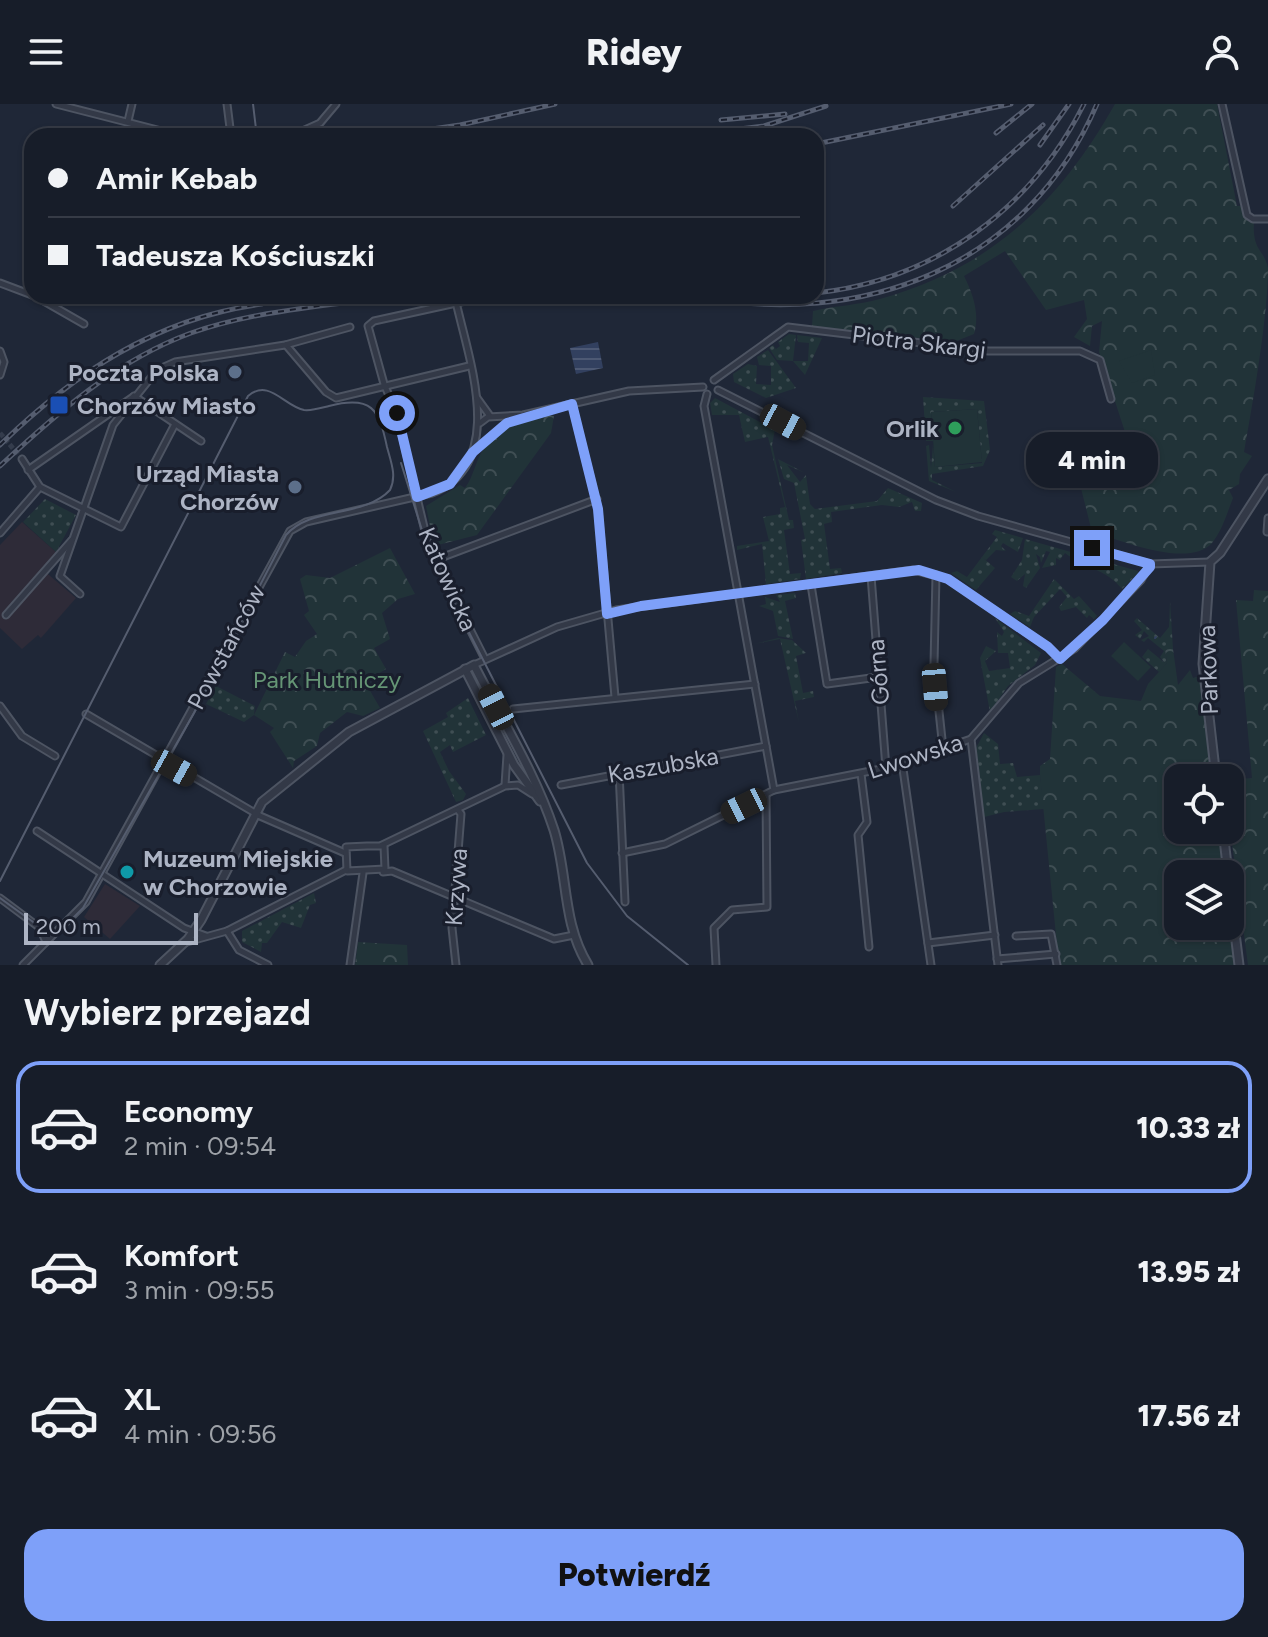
<!DOCTYPE html>
<html lang="pl">
<meta charset="utf-8">
<style>
:root{--surface:#171d29;--page:#202631;--text:#f1f3f6;--muted:#9ea2a8;--line:#363b46;--accent:#7ea0f9}
body{margin:0;font-family:Figtree,sans-serif;background:var(--page);color:var(--text);height:100vh;display:flex;flex-direction:column;font-size:30px;white-space:nowrap}
*{box-sizing:border-box;margin:0}
p{font-size:26px;color:var(--muted)}
.icon{flex:none;width:44px;height:44px;fill:none;stroke:currentColor;stroke-width:2;stroke-linecap:round;stroke-linejoin:round}
.map{position:relative;height:861px;overflow:hidden}
.details{display:flex;flex-direction:column;background:var(--surface);flex:1}
.details>*{flex:none}
.guide{position:absolute;left:24px;top:24px;width:800px;height:176px;border-radius:24px;box-shadow:0 2px 6px #0004,0 0 0 2px var(--line);display:grid;align-content:center;height:176px;padding:0 24px;background:var(--surface)}
.tools{position:absolute;left:1164px;top:660px;display:grid;gap:16px}
.tools a{display:grid;place-items:center;width:80px;height:80px;border-radius:16px;background:var(--surface);box-shadow:0 2px 6px #0004,0 0 0 2px var(--line);font-size:40px}
.scale{position:absolute;left:24px;bottom:20px;width:174px;box-sizing:border-box;padding-left:8px;border:4px solid #adb4c4;border-top:0;font-size:22px;line-height:28px;white-space:nowrap;color:#adb4c4;-webkit-text-stroke:6px #191e2c;paint-order:stroke}
.end{position:absolute;width:36px;height:36px;margin:-18px;border:10px solid #7ea0f9;background:#111;box-shadow:0 0 0 4px #111}
.from{border-radius:50%}
.bubble{position:absolute;height:56px;border-radius:24px;background:var(--surface);box-shadow:0 2px 6px #0004,0 0 0 2px var(--line);font-size:26px;font-weight:800;line-height:56px;text-align:center}
.car{position:absolute;width:24px;height:48px;margin:-24px -12px;border-radius:10px;box-shadow:0 0 6px 2px #0007;background:linear-gradient(#222 24%,#8ab4d8 0 40%,#222 0 76%,#8ab4d8 0 86%,#222 0)}
.guide b{display:flex;align-items:center;gap:28px;height:76px;font-size:30px}
.guide b+b{border-top:2px solid var(--line)}
.guide i{width:20px;height:20px;background:var(--text)}
ul{padding:0;list-style:none}
li{display:flex;align-items:center;gap:24px;height:132px;margin:0 16px 12px;padding:0 8px;border:4px solid transparent;border-radius:24px}
li div{flex:1}
li b{display:block;font-size:30px}
li em{font-style:normal;font-weight:800}
li.on{border-color:var(--accent)}
li>.icon{width:72px;height:72px;stroke-width:1.5}
h2{padding:0 24px;font-size:36px;line-height:96px}
.button{display:flex;gap:16px;margin-top:auto;padding:16px 24px}
.button a{flex:1;height:92px;border-radius:24px;background:var(--accent);color:#111;font-size:32px;font-weight:800;line-height:92px;text-align:center}
header{display:flex;justify-content:space-between;align-items:center;height:104px;padding:0 24px;background:var(--surface);font-size:36px;font-weight:800}
.map>svg:first-child{display:block}
</style>
<header><svg class="icon" aria-label="menu" viewBox="0 0 24 24"><path d="M4 6h16M4 12h16M4 18h16"/></svg>Ridey<svg class="icon" aria-label="person" viewBox="0 0 24 24"><circle cx="12" cy="8" r="4"/><path d="M4 21q1-7 8-7t8 7"/></svg></header>
<div class="map">
<svg width="1268" height="861" viewBox="0 0 1268 861">
<defs>
<pattern id="grass-dots" width="8" height="8" patternUnits="userSpaceOnUse" patternTransform="scale(2)"><rect width="8" height="8" fill="#213338"/><path d="M2 2h.1M6 6h.1" fill="none" stroke="#3f4e53" stroke-width="1.8" stroke-linecap="round"/></pattern>
<pattern id="forest-crowns" width="20" height="18" patternUnits="userSpaceOnUse" patternTransform="scale(2)"><rect width="20" height="18" fill="#213338"/><path d="M2 6a3 3 0 1 1 6 0M12 15a3 3 0 1 1 6 0" fill="none" stroke="#3f4e53"/></pattern>
<pattern id="water-rules" width="6" height="5" patternUnits="userSpaceOnUse" patternTransform="scale(2)"><rect width="6" height="5" fill="#32405f"/><path d="M0 2.5h6" fill="none" stroke="#4d5974"/></pattern>
</defs>
<rect width="100%" height="100%" fill="#1f2737"/>
<g fill="#2e2b38">
<polygon points="22,418 56,448 42,465 76,494 41,534 38,531 22,545 0,524 0,441"/>
<polygon points="105,780 140,802 110,835 84,813"/>
</g>
<g fill="url(#grass-dots)">
<polygon points="789,230 796,231 793,257 808,257 809,239 798,238 797,231 822,234 805,271 793,257 777,256 769,244 773,241 776,245 780,242 778,238"/>
<polygon points="768,246 796,284 766,294 734,278 733,270 748,260 757,262 756,280 771,281 771,262 759,261 757,253"/>
<polygon points="923,293 984,297 990,346 983,362 932,370 932,376 956,388 929,377 926,342 929,341 931,364 933,341 935,363 982,359 977,305 931,308 933,337 926,337"/>
<polygon points="715,294 775,326 772,341 789,416 793,416 794,424 784,426 790,470 801,469 800,475 766,480 762,440 737,446 737,442 769,437 763,413 780,410 780,404 785,403 768,333 745,338 739,311 712,311 710,299"/>
<polygon points="778,355 805,369 787,361 800,378 806,371 810,400 815,405 877,397 888,384 922,399 921,407 915,407 912,398 899,403 882,401 831,408 832,418 824,420 830,465 841,464 842,469 806,475 801,436 805,435 794,379 784,375"/>
<polygon points="45,395 76,411 56,448 23,418"/>
<polygon points="995,426 1023,434 1018,448 1003,439 1001,442 1006,447 996,446 986,456 982,453 995,464 976,486 951,469 957,467 967,473 997,433 992,430"/>
<path d="M1025 435 1138 467V469L1122 485C1106 465 1085 464 1065 449L1060 456 1056 454V461L1042 464 1050 448 1046 447 1041 459 1040 453 1036 450 1040 464 1026 484 1023 482 1025 470 1017 477 1011 473 1022 456Z"/>
<polygon points="1054,475 1074,495 1079,492 1097,512 1094,515 1089,511 1087,514 1076,503 1061,507 1059,503 1067,493 1060,485 1034,513 1030,523 1010,510 1015,507 1029,512"/>
<polygon points="795,489 796,494 785,497 793,535 778,532 773,507 759,502 766,500 765,493 780,498 776,491"/>
<polygon points="1170,497 1173,545 1165,545 1167,559 1159,568 1142,553 1148,545 1165,559 1160,553 1164,547 1148,534 1144,538 1141,536 1149,532 1144,527 1140,535 1135,531 1142,526 1134,517 1137,514 1160,534 1169,523"/>
<polygon points="995,514 1041,549 1035,561 1008,582 990,608 980,554 986,542 996,547 985,557 989,567 1010,564 1008,549 998,549 997,528 1002,532 1004,528"/>
<polygon points="778,534 792,536 806,549 796,552 803,589 813,587 814,593 795,597 799,619 780,535 754,540"/>
<polygon points="216,582 255,602 254,611 244,618 206,600"/>
<polygon points="468,594 486,631 453,648 450,641 440,648 449,667 466,690 463,696 456,698 423,627 448,613 446,609"/>
<polygon points="984,629 998,640 1000,660 1013,659 1017,673 1040,671 1044,705 1004,708 984,713 976,644"/>
<polygon points="314,789 316,799 310,801 301,824 282,818 267,839 262,839 261,848 242,838 242,827"/>
</g>
<g fill="url(#forest-crowns)">
<path d="M1115 0H1217L1237 102H1242L1245 113 1254 118C1252 147 1264 145 1268 164 1268 212 1253 298 1244 348L1252 352 1240 370 1239 380 1229 386 1233 394C1227 409 1222 427 1212 439 1188 465 1121 436 1092 428L1081 384 1102 370 1103 351 1125 328 1099 248 1102 217 1092 222 1090 242 1074 233 1087 215 1084 196 1046 206 1005 147 964 172C973 190 980 210 974 230L954 238 812 222 813 207C835 202 858 201 880 195 991 164 1059 99 1115 0Z"/>
<path d="M547 311 554 312 551 329 477 431 434 442 426 402 460 381 465 384C474 372 475 358 483 346 489 336 501 335 507 323Z"/>
<polygon points="390,444 415,490 398,495 382,509 390,535 374,544 386,565 365,578 380,604 363,612 347,608 320,629 317,642 294,657 293,664 270,628 274,624 254,611 285,548 295,553 306,537 317,530 304,511 309,507 300,475 306,471 330,474"/>
<polygon points="1254,486 1268,487 1268,861 1248,861 1230,724 1230,676 1252,674 1236,496 1253,497"/>
<polygon points="1165,545 1173,545 1178,581 1190,566 1193,574 1199,572 1213,674 1178,674 1178,726 1219,726 1224,770 1178,770 1178,822 1230,820 1235,861 1059,861 1040,671 1040,662 1050,655 1056,563 1062,560 1100,592 1141,597 1148,580 1167,559"/>
<polygon points="358,838 407,841 408,861 355,861"/>
</g>
<g fill="#213338">
<polygon points="1151,246 1155,271 1132,279 1119,257"/>
<polygon points="977,305 982,358 935,363 931,308"/>
<polygon points="1124,538 1151,563 1138,577 1111,552"/>
</g>
<polygon fill="url(#water-rules)" points="598,238 603,264 576,270 570,244"/>
<g fill="none" stroke-linecap="round" stroke-linejoin="round">
<polyline stroke="#32405f" stroke-width="2" points="1155,534 1156,533"/>
<polyline stroke="#343c4c" stroke-width="5" stroke-dasharray="5 2.5" stroke-linecap="butt" points="0,329 22,355"/>
<g stroke="#4d5462" stroke-width="9">
<g id="minor">
<polyline points="56,0 181,32"/>
<polyline points="227,0 231,32"/>
<polyline points="1222,0 1247,111 1253,115 1268,115"/>
<polyline points="128,17 132,0"/>
<polyline points="291,32 320,19 336,0"/>
<polyline points="0,179 32,191"/>
<polyline points="35,192 84,220"/>
<polyline points="286,241 326,288 336,294 469,262"/>
<polyline points="0,247 4,258 0,271"/>
<polyline points="714,276 788,223 988,247 1080,247 1100,256 1111,295"/>
<polyline points="718,286 936,396 978,412 1150,460 1210,458"/>
<polyline points="707,290 704,302 774,686"/>
<polyline points="134,292 201,337"/>
<polyline points="477,294 490,312"/>
<polyline points="572,300 598,405 615,593"/>
<polyline points="480,319 488,313 523,311 629,287 703,283"/>
<polyline points="474,347 505,320 522,312"/>
<polyline points="22,355 40,383 121,423 175,320"/>
<polyline points="28,366 133,293"/>
<polyline points="1267,428 1268,414"/>
<polyline points="0,429 40,383"/>
<polyline points="435,456 597,395"/>
<polyline points="936,471 934,560 943,645"/>
<polyline points="871,472 886,664"/>
<polyline points="811,481 827,580 878,573"/>
<polyline points="80,490 60,472 113,321 157,266 175,258 285,241 350,223"/>
<polyline points="6,511 72,436"/>
<polyline points="485,555 429,444 397,310 384,280 368,222 374,217 488,192"/>
<polyline points="474,561 557,523 616,506 913,466 948,475 1048,543 1060,555"/>
<polyline points="0,602 22,632 55,652"/>
<polyline points="513,605 755,580"/>
<polyline points="86,610 260,712 345,749"/>
<polyline points="971,635 998,861"/>
<polyline points="902,658 931,861"/>
<polyline points="619,668 625,798"/>
<polyline points="861,670 867,718 858,731 869,843"/>
<polyline points="505,681 507,651"/>
<polyline points="561,681 766,642"/>
<polyline points="37,727 184,824 206,832"/>
<polyline points="382,741 505,682 518,681 532,690"/>
<polygon points="367,742 384,742 385,765 347,767 346,743"/>
<polyline points="622,749 665,740 774,686 886,664 971,635 1019,579 1074,545 1141,476 1150,460"/>
<polyline points="383,768 392,767 554,835 574,831"/>
<polyline points="0,794 40,824 46,838"/>
<polyline points="227,827 239,846 268,861"/>
<polyline points="1016,832 1051,830 1057,861"/>
<polyline points="187,838 227,827 346,766"/>
<polyline points="928,839 995,831"/>
<polyline points="997,855 1056,850"/>
<path d="M23 861 86 798 290 427 306 418 432 389C508 360 469 256 456 198"/>
<polyline points="350,861 363,769"/>
<polyline points="456,861 452,824 461,710 458,706"/>
<polyline points="716,861 714,824 732,806 767,803 766,691"/>
</g>
</g>
<g stroke="#4d5462" stroke-width="11">
<g id="tertiary">
<polyline points="465,565 514,661 540,697"/>
<polyline points="1216,674 1203,560 1210,458 1220,449 1268,375"/>
<polyline points="1223,726 1228,770"/>
<polyline points="1230,789 1239,861"/>
<path d="M160 861 188 835 201 816 262 698 349 628 474 561C501 615 535 668 554 726 568 771 562 819 588 861"/>
</g>
</g>
<use href="#minor" stroke="#333947" stroke-width="5"/>
<use href="#tertiary" stroke="#333947" stroke-width="7"/>
<g stroke="#555d6f" stroke-width="2">
<polyline points="253,0 256,25"/>
<polyline points="401,359 430,452 587,759 627,812 688,861"/>
<path d="M0 777 248 292C269 274 284 302 304 306 312 307 321 304 329 302 372 291 379 305 387 343 391 358 397 372 390 386 364 414 311 402 286 431L194 609 83 804 63 824 47 828 0 794"/>
</g>
<g stroke="#555d6f" stroke-width="5">
<g id="rail">
<polyline points="721,16 785,10"/>
<polyline points="996,29 1032,0"/>
<polyline points="699,30 764,22 826,2"/>
<polyline points="383,32 460,21 555,0"/>
<polyline points="816,40 1011,0"/>
<polyline points="1040,41 1069,0"/>
<polyline points="953,102 1043,21"/>
<path d="M816 189C934 176 1031 106 1084 0"/>
<path d="M694 192C861 225 1027 164 1097 0"/>
<polyline points="269,195 294,192"/>
<path d="M0 341C74 269 157 214 262 200"/>
<path d="M0 362C57 309 117 256 191 229 256 206 328 202 396 192"/>
</g>
</g>
<use href="#rail" stroke="#191e2c" stroke-width="2" stroke-dasharray="6" stroke-linecap="butt"/>
</g>
<g fill="none" stroke-linecap="round" stroke-linejoin="round">
<polyline stroke="#7ea0f9" stroke-width="10" points="397,309 417,393 450,380 473,348 507,319 572,300 598,405 607,510 641,502 919,466 948,475 1048,543 1060,555 1103,516 1150,463 1150,460 1092,444"/>
</g>
<g fill="#5c6f8a" stroke="#191e2c" stroke-width="3">
<circle cx="235" cy="268" r="8"/>
<circle cx="295" cy="383" r="8"/>
</g>
<rect fill="#1a4fb4" stroke="#191e2c" stroke-width="3" x="49" y="291" width="20" height="20" rx="4"/>
<circle fill="#2e9e5b" stroke="#191e2c" stroke-width="3" cx="955" cy="324" r="8"/>
<circle fill="#0f9aa8" stroke="#191e2c" stroke-width="3" cx="127" cy="768" r="8"/>
<g text-anchor="middle" dominant-baseline="central" stroke-width="6" stroke-linejoin="round" paint-order="stroke">
<g font-size="24" fill="#adb4c4" stroke="#191e2c">
<text transform="translate(919 238) rotate(7)">Piotra Skargi</text>
<text transform="translate(448 475) rotate(66)">Katowicka</text>
<text transform="translate(226 543) rotate(-62)">Powstańców</text>
<text transform="translate(1208 566) rotate(-92)">Parkowa</text>
<text transform="translate(878 568) rotate(-95)">Górna</text>
<text transform="translate(915 652) rotate(-18)">Lwowska</text>
<text transform="translate(663 661) rotate(-10)">Kaszubska</text>
<text transform="translate(456 783) rotate(-86)">Krzywa</text>
</g>
<g font-size="24" font-weight="bold" fill="#adb4c4" stroke="#191e2c" text-anchor="end">
<text x="219" y="268">Poczta Polska</text>
<text x="77" y="301" text-anchor="start">Chorzów Miasto</text>
<text x="939" y="324">Orlik</text>
<text x="279" y="369">Urząd Miasta<tspan x="279" dy="28">Chorzów</tspan></text>
<text x="143" y="754" text-anchor="start">Muzeum Miejskie<tspan x="143" dy="28">w Chorzowie</tspan></text>
</g>
<g font-size="24" fill="#659575" stroke="#191e2c">
<text x="327" y="575">Park Hutniczy</text>
</g>
</g>
</svg>
<div class="tools">
<a><svg class="icon" aria-label="locate" viewBox="0 0 24 24"><circle cx="12" cy="12" r="6"/><path d="M12 2v4M12 18v4M2 12h4M18 12h4"/></svg></a>
<a><svg class="icon" aria-label="layers" viewBox="0 0 24 24"><path d="M12 4l9 5-9 5-9-5zM3 14l9 5 9-5"/></svg></a>
</div>
<div class="scale">200 m</div>
<i class="end from" style="left:397px;top:309px"></i>
<i class="end" style="left:1092px;top:444px"></i>
<div class="bubble" style="left:1026px;top:328px;width:132px">4 min</div>
<i class="car" style="left:783px;top:318px;rotate:118deg"></i>
<i class="car" style="left:935px;top:583px;rotate:175deg"></i>
<i class="car" style="left:496px;top:603px;rotate:333deg"></i>
<i class="car" style="left:174px;top:664px;rotate:119deg"></i>
<i class="car" style="left:744px;top:702px;rotate:244deg"></i>
<div class="guide">
<b><i class="from"></i>Amir Kebab</b>
<b><i></i>Tadeusza Kościuszki</b>
</div>
</div>
<section class="details">
<h2>Wybierz przejazd</h2>
<ul>
<li class="on"><svg class="icon" aria-label="car" viewBox="0 0 24 24"><path d="M5 17H2v-5l4-1 3-4h7l3 4 3 1v5h-3M9 17h6M6 11h13"/><circle cx="7" cy="17" r="2"/><circle cx="17" cy="17" r="2"/></svg><div><b>Economy</b><p>2 min · 09:54</p></div><em>10.33 zł</em></li>
<li><svg class="icon" aria-label="car" viewBox="0 0 24 24"><path d="M5 17H2v-5l4-1 3-4h7l3 4 3 1v5h-3M9 17h6M6 11h13"/><circle cx="7" cy="17" r="2"/><circle cx="17" cy="17" r="2"/></svg><div><b>Komfort</b><p>3 min · 09:55</p></div><em>13.95 zł</em></li>
<li><svg class="icon" aria-label="car" viewBox="0 0 24 24"><path d="M5 17H2v-5l4-1 3-4h7l3 4 3 1v5h-3M9 17h6M6 11h13"/><circle cx="7" cy="17" r="2"/><circle cx="17" cy="17" r="2"/></svg><div><b>XL</b><p>4 min · 09:56</p></div><em>17.56 zł</em></li>
</ul>
<div class="button"><a>Potwierdź</a></div>
</section>
